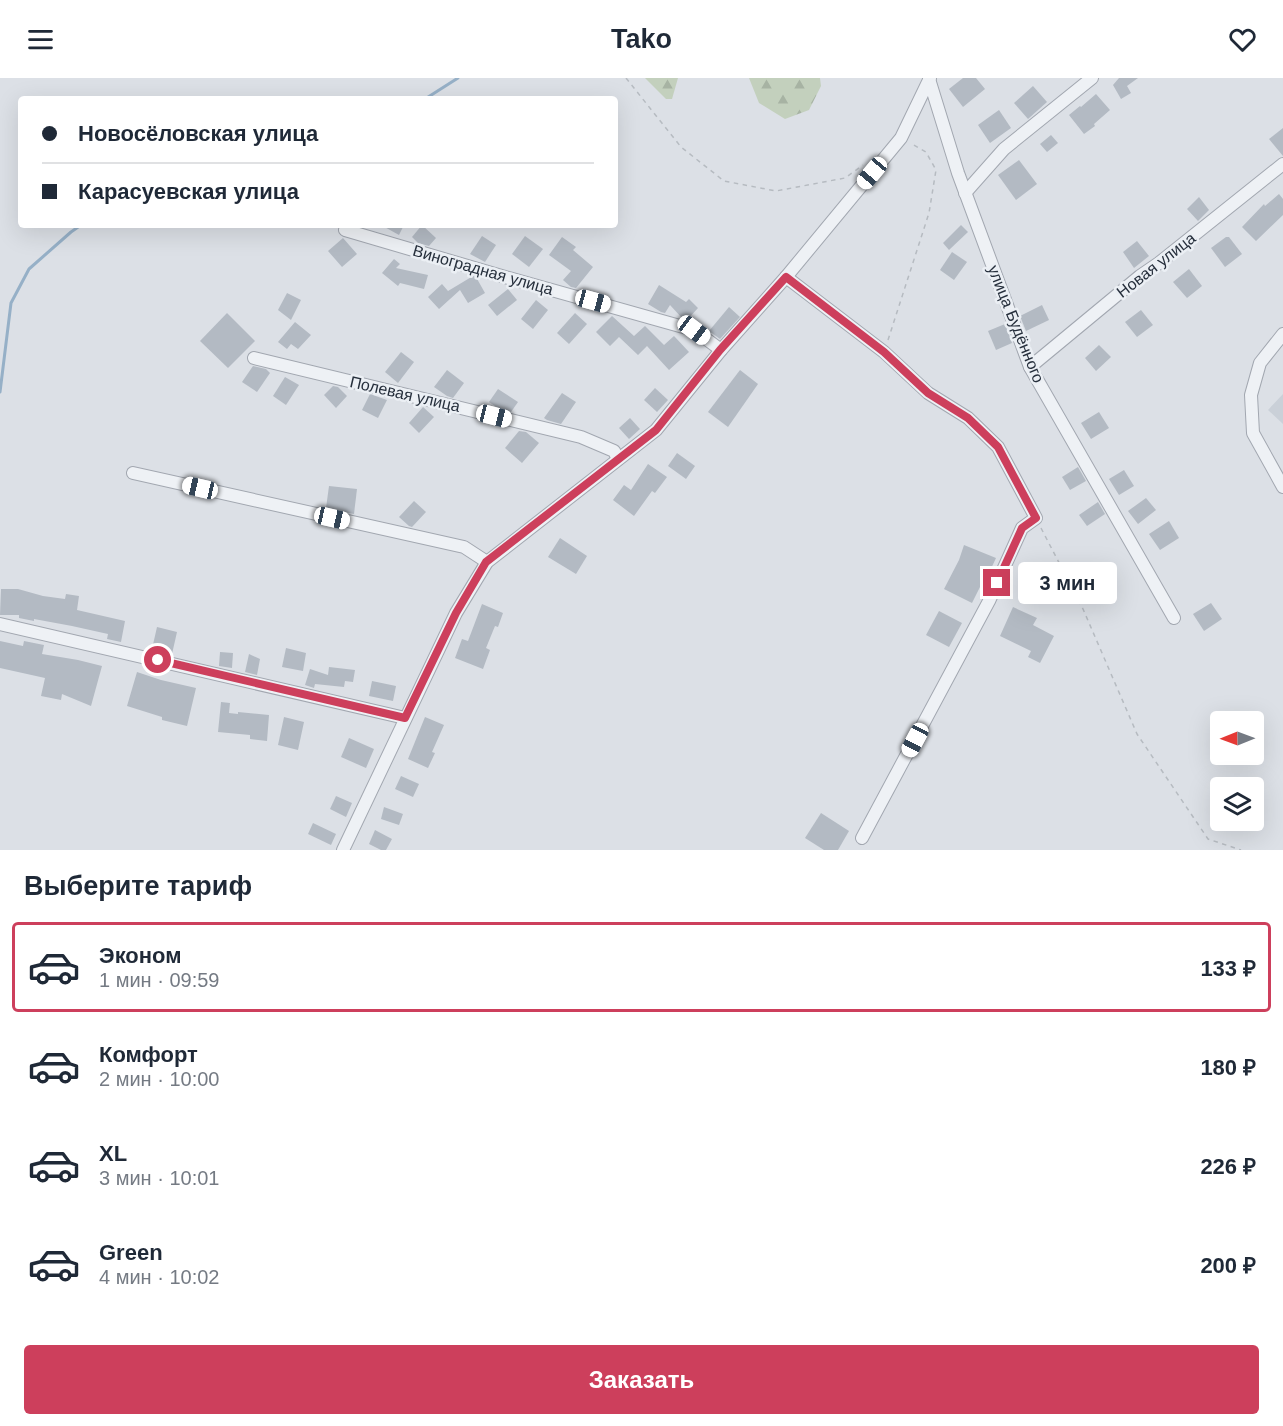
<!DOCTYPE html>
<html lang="ru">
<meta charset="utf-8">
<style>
:root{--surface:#fff;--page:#f2f2f3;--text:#1f2937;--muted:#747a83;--line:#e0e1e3;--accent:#cd3f5c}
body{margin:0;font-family:Arial,sans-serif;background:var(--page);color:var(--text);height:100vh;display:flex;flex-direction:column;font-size:22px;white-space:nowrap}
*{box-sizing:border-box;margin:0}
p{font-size:20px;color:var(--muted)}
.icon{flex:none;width:33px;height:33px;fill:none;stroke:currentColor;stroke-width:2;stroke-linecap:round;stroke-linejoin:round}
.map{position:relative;height:772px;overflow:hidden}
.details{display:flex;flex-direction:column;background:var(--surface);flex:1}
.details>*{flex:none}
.hud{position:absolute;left:18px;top:18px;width:600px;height:132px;border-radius:6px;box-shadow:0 6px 24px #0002;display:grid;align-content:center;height:132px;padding:0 24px;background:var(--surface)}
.needle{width:39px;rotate:269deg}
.tools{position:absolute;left:1210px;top:633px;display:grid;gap:12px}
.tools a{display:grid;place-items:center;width:54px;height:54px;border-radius:6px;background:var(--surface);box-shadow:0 6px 24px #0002;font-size:30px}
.end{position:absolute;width:27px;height:27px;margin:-14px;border:8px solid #cd3f5c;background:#fff;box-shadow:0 0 0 3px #fff}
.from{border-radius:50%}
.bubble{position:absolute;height:42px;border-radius:6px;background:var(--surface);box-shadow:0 6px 24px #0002;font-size:20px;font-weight:600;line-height:42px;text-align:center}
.car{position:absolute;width:18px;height:36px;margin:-18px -9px;border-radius:8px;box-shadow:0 0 4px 2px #0007;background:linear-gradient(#fff 24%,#345 0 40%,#fff 0 76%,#345 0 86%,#fff 0)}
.hud b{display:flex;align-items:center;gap:21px;height:57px;font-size:22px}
.hud b+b{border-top:2px solid var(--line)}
.hud i{width:15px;height:15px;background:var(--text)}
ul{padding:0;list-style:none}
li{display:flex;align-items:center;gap:18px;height:90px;margin:0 12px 9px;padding:0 12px;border:3px solid transparent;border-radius:6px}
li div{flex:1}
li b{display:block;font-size:22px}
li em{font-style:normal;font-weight:600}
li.on{border-color:var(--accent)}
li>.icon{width:54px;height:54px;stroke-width:1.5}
h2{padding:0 24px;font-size:27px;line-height:72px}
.action{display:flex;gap:12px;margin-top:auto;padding:12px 24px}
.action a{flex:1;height:69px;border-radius:6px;background:var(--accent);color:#fff;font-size:24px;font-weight:600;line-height:69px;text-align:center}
header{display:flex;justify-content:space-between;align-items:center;height:78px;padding:0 24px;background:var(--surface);font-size:27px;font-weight:600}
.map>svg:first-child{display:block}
</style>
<header><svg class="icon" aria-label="menu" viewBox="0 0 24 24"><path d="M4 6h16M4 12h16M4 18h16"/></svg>Tako<svg class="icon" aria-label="heart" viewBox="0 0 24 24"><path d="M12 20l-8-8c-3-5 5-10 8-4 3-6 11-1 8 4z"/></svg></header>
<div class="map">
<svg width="1283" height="772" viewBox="0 0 1283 772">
<defs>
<pattern id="forest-firs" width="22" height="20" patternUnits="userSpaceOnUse" patternTransform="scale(1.5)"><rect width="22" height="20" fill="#c3d0bd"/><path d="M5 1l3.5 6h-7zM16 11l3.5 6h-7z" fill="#a7b3a3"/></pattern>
</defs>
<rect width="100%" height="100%" fill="#dce0e6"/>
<polygon fill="#cad0d8" points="1283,316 1283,346 1268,332"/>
<g fill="url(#forest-firs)">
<polygon points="645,0 678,0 672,21 666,21"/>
<polygon points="749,0 820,0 821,8 809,32 785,41 759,25"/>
</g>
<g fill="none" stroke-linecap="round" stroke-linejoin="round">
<g stroke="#96b0c7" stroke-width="3">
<polyline points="425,21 458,0"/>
<polyline points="0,314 11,225 29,191 71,154 81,147"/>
</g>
</g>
<g fill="#b3bac3">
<polygon points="963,0 976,0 985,11 963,29 949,11"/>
<polygon points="1119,0 1138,0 1127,8 1131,15 1121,21 1113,7"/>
<polygon points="1033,8 1047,24 1028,41 1014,25"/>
<polygon points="1096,16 1110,32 1094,46 1095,48 1084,56 1069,37 1080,28 1081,29"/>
<polygon points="999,32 1011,50 990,65 978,47"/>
<polygon points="1283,50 1283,78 1269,61"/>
<polygon points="1051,57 1058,65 1047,74 1040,66"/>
<polygon points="1019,82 1037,106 1016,122 998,97"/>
<polygon points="1279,116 1283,121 1283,137 1256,163 1242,149 1264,126 1265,128"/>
<polygon points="1199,119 1209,132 1198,143 1187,131"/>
<polygon points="381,147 404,147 399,157"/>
<polygon points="422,147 436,160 429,168 418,165 412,159"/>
<polygon points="961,147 968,154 949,172 943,165"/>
<polygon points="482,158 496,167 485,184 470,176"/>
<polygon points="525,158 543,171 529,189 512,176"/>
<polygon points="562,159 576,169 573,172 593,189 576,210 571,209 563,202 571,193 549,177"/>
<polygon points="1226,159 1229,159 1242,176 1225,189 1211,170"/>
<polygon points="343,160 357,176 342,189 328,173"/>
<polygon points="1137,163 1149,178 1134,190 1123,174"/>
<polygon points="952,174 967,184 954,202 940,192"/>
<polygon points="394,181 400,186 396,190 428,197 424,211 400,205 398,208 382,195"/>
<polygon points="1189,191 1202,208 1187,220 1173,204"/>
<polygon points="473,198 476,199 485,215 468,225 460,212 439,231 428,219 442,206 448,213"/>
<polygon points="659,207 686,224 689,221 698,230 687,242 682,240 670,227 665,235 661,234 648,226"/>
<polygon points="508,211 517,222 497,238 488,227"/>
<polygon points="287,215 301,222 291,242 278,232"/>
<polygon points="536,222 548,232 533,251 521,241"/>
<polygon points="1042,227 1049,242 1026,253 1020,238"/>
<polygon points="729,229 740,239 720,261 709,253"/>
<polygon points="1141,232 1153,247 1137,259 1125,244"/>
<polygon points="227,235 255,263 228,290 200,263"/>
<polygon points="575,235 587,246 569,266 557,255"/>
<polygon points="612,238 634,258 645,248 664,267 674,258 689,274 669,292 647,268 638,277 619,259 610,268 596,254"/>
<polygon points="295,244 311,257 298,271 291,266 287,271 278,264"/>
<polygon points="1005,246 1012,265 996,272 988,253"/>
<polygon points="1099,267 1111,279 1096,293 1085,280"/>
<polygon points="401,274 414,284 398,305 385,294"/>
<polygon points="253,288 266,291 270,295 257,314 242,304"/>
<polygon points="447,292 464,305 453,320 447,318 434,309"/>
<polygon points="740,292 758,306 728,349 708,334"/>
<polygon points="285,299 299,307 286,327 273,318"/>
<polygon points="333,308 338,309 347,318 336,330 324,317"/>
<polygon points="655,310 668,322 657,334 644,322"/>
<polygon points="498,311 518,324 511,334 498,330 489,324"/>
<polygon points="562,315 576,324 561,346 547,342 544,340"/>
<polygon points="370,316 387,322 378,340 362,332"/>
<polygon points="423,329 434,339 419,355 409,345"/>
<polygon points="1099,334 1109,350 1091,361 1081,345"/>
<polygon points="630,340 640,351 629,361 619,350"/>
<polygon points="519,353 526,354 539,365 522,385 505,370"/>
<polygon points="677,375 695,388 686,401 668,388"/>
<polygon points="648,386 667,399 655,415 652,413 634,438 613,422 624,407 631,412"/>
<polygon points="1078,389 1086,403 1070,412 1062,399"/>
<polygon points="1124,392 1134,408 1119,417 1109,401"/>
<polygon points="329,408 357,411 354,436 326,430"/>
<polygon points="1146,420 1156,432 1138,446 1128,433"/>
<polygon points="414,423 426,434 412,449 409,448 399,439"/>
<polygon points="1098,424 1105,436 1087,448 1079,437"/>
<polygon points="1169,443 1179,460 1160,472 1149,456"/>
<polygon points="560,460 587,478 576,496 548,479"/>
<polygon points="964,467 996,480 989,495 987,495 972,525 944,511 959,482"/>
<polygon points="1,511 18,511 43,518 65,521 66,516 79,518 77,532 125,543 121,564 107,561 108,556 72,548 34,541 34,543 19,540 19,537 0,537"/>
<polygon points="1211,525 1222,541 1204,553 1193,536"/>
<polygon points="482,526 503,535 498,549 495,548 486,570 490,572 483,591 455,580 462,561 468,563"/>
<polygon points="1013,529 1037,540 1033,547 1054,558 1040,585 1028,579 1031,573 1000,558"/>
<polygon points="939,533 962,545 949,569 926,557"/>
<polygon points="157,549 177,554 172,576 152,571"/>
<polygon points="0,563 23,568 24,563 44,567 42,576 78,582 102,588 91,628 62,616 61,622 41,618 45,600 0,590"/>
<polygon points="286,570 306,575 303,593 282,589"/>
<polygon points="220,574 233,575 232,590 219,588"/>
<polygon points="249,576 260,581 257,597 245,594"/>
<polygon points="329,589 355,592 353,604 345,603 344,609 315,606 314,610 305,607 310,591 328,597"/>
<polygon points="137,594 161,602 196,610 187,648 162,642 162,639 127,628"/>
<polygon points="372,603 396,608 393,623 369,618"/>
<polygon points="221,624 230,625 229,635 238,636 238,634 269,637 267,663 250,661 250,657 218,654"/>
<polygon points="284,639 304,644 298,672 278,667"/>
<polygon points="425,639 444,647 432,674 435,675 428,690 408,681"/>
<polygon points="349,660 374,671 366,690 341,679"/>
<polygon points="401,698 419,706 413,719 395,711"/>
<polygon points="336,718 352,725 346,739 330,731"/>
<polygon points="384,729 403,736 399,747 381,741"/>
<polygon points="821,735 849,753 838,772 824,772 805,760"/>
<polygon points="313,745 336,756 331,767 308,756"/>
<polygon points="375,752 392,761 386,772 381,772 369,766"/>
</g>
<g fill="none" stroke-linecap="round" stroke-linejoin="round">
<g stroke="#a2a7b0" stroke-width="14">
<g id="minor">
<polyline points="929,1 958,95 1030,289 1174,540"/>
<polyline points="965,115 1004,71 1092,0"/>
<polyline points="345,152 505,199 694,252 721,272"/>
<polyline points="786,199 884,274 928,315 968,340 998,369 1036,440 1022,450 989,523 862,760"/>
<polyline points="1283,256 1260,285 1251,317 1253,355 1283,409"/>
<polyline points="254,280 581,359 614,373 618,381"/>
<polyline points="1030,289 1140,198 1159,185 1283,86"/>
<polyline points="133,395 464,469 487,484"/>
<polyline points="0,546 405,640"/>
<polyline points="343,772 456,535 487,484 656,352 721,272 786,199 901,60 930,0"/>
</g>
</g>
<g stroke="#b6bbc1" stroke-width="1.5" stroke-dasharray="4.5 4.5" stroke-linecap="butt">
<polyline points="626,0 681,69 724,103 776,113 845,100 863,87"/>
<polyline points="888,262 929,135 936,92 926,74 912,66"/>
<polyline points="1041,450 1083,531 1137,656 1208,761 1241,772"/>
</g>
<use href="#minor" stroke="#eef1f5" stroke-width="12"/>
</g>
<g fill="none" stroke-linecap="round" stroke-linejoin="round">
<polyline stroke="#cd3f5c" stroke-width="8" points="158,582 405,640 456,535 486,484 656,352 720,272 786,199 884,274 928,315 968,340 998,369 1036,440 1022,450 997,505"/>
</g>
<g text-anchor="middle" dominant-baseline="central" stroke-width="5" stroke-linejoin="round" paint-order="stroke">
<g font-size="16" fill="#262f3c" stroke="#ebeff4">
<text transform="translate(1156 187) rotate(-38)">Новая улица</text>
<text transform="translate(483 192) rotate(16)">Виноградная улица</text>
<text transform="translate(1016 246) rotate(68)">улица Будённого</text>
<text transform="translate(405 316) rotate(13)">Полевая улица</text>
</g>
</g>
</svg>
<div class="tools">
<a><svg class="needle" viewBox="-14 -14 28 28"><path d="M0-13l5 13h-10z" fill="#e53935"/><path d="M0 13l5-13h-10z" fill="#747a83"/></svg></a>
<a><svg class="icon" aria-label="layers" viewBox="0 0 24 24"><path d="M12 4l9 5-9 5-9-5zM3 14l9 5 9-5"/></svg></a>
</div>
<i class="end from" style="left:158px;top:582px"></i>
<i class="end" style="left:997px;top:505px"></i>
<div class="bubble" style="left:1018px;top:484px;width:99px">3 мин</div>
<i class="car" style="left:872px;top:95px;rotate:220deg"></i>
<i class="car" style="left:593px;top:223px;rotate:105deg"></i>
<i class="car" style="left:694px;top:252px;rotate:127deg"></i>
<i class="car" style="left:494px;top:338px;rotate:104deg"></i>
<i class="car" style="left:200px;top:410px;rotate:283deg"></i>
<i class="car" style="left:332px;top:440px;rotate:103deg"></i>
<i class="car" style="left:915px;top:662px;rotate:208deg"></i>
<div class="hud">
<b><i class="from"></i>Новосёловская улица</b>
<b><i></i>Карасуевская улица</b>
</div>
</div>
<section class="details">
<h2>Выберите тариф</h2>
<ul>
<li class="on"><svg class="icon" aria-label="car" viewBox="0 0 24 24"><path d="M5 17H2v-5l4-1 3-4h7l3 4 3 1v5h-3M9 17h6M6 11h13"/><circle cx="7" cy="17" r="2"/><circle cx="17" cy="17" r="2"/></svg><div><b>Эконом</b><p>1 мин · 09:59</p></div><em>133 ₽</em></li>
<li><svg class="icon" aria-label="car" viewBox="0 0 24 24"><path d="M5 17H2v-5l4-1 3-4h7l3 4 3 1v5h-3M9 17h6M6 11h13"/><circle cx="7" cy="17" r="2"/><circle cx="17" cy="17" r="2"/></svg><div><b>Комфорт</b><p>2 мин · 10:00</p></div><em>180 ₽</em></li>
<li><svg class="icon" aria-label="car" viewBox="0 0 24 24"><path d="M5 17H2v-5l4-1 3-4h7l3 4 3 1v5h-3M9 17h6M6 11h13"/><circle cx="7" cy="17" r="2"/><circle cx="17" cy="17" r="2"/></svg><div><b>XL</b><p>3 мин · 10:01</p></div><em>226 ₽</em></li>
<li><svg class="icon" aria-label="car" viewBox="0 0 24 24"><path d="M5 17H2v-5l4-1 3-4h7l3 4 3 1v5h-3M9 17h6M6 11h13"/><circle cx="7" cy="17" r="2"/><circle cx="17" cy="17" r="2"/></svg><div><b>Green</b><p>4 мин · 10:02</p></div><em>200 ₽</em></li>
</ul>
<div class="action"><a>Заказать</a></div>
</section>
